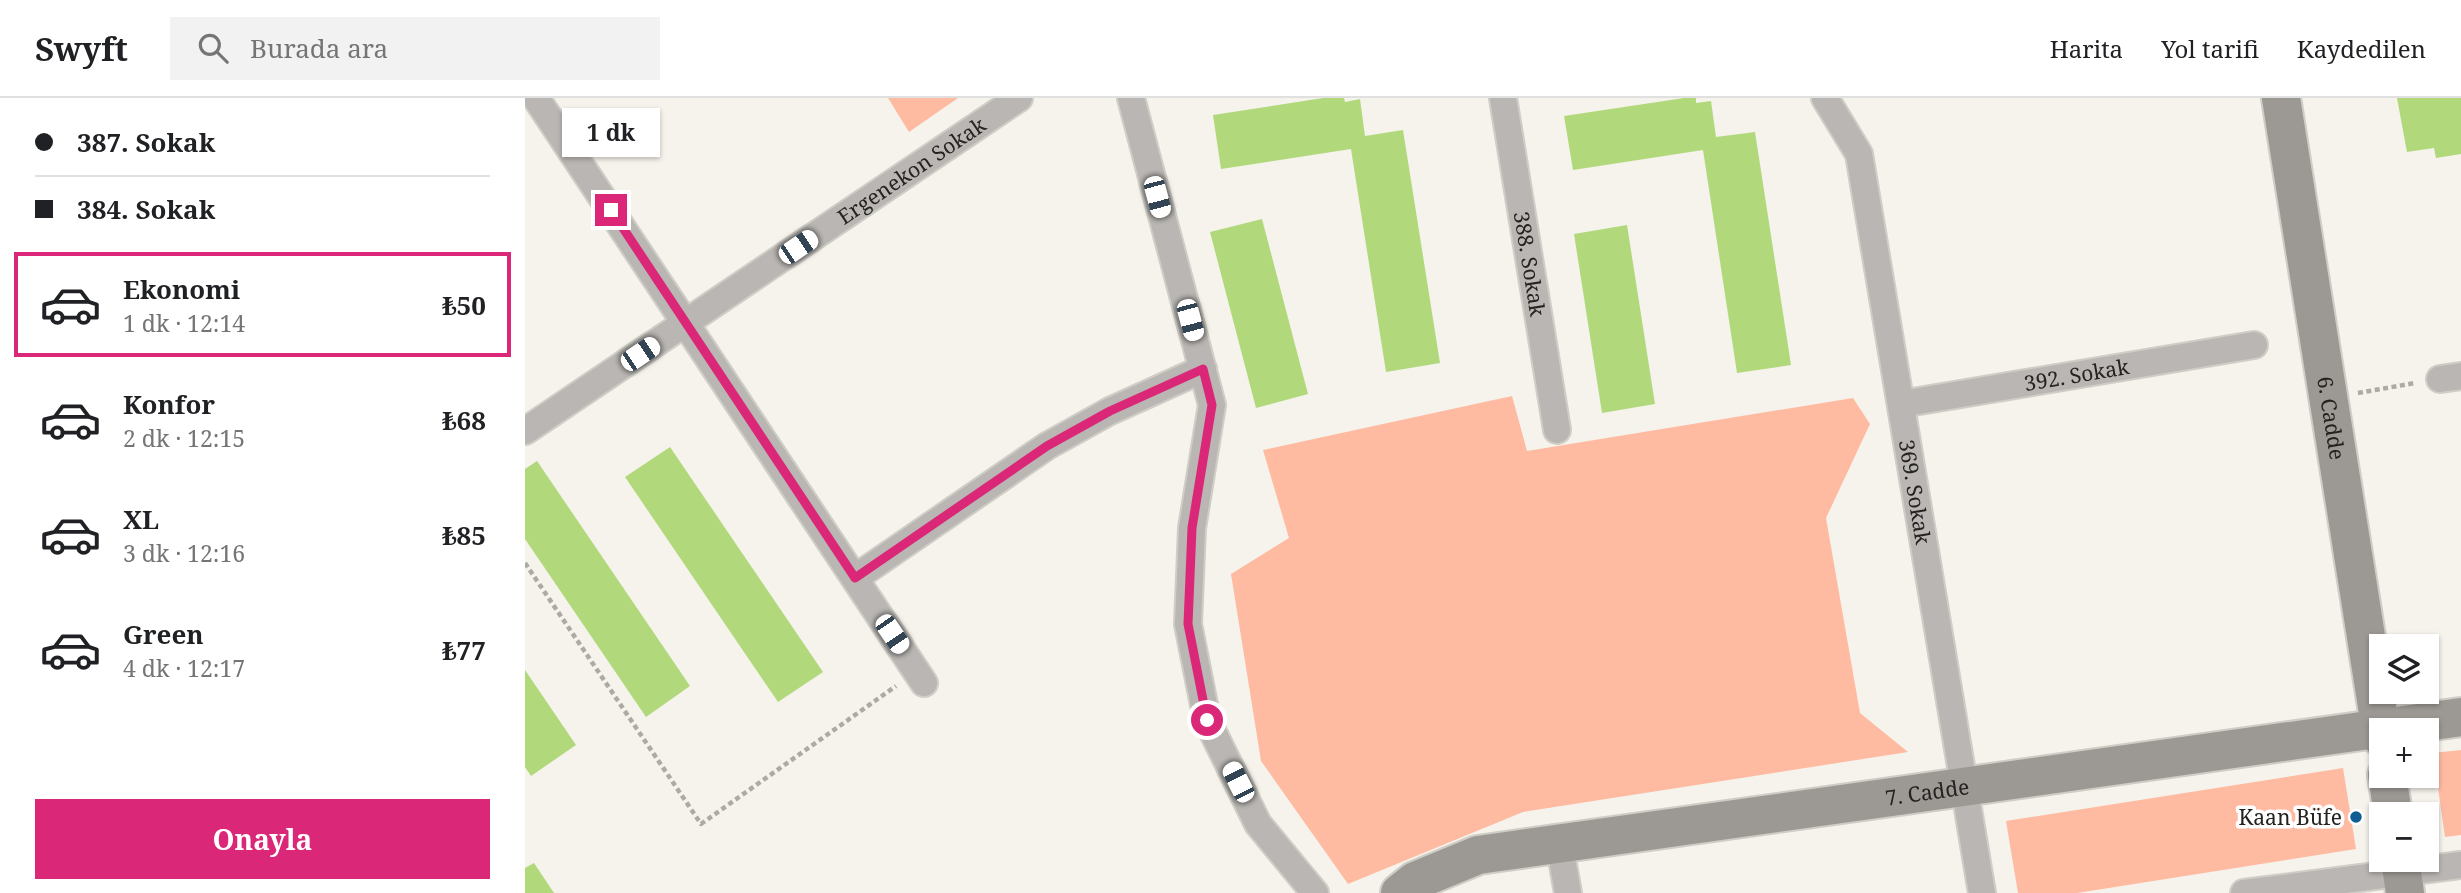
<!DOCTYPE html>
<html lang="tr">
<meta charset="utf-8">
<style>
:root{--surface:#fff;--page:#f2f2f2;--text:#202124;--muted:#757577;--line:#e0e0e0;--accent:#db2777}
body{margin:0;font-family:"Noto Serif",serif;background:var(--page);color:var(--text);height:100vh;display:flex;flex-direction:column;font-size:26px;white-space:nowrap}
*{box-sizing:border-box;margin:0}
p{font-size:23px;color:var(--muted)}
.icon{flex:none;width:38px;height:38px;fill:none;stroke:currentColor;stroke-width:2;stroke-linecap:round;stroke-linejoin:round}
.map{position:relative;flex:1;overflow:hidden}
.drawer{display:flex;flex-direction:column;background:var(--surface);width:525px}
.drawer>*{flex:none}
.top-card{display:grid;align-content:center;height:154px;padding:0 35px;background:var(--surface)}
.tools{position:absolute;left:1844px;top:536px;display:grid;gap:14px}
.tools a{display:grid;place-items:center;width:70px;height:70px;border-radius:0px;background:var(--surface);box-shadow:0 2px 5px #0004;font-size:35px}
.end{position:absolute;width:32px;height:32px;margin:-16px;border:9px solid #db2777;background:#fff;box-shadow:0 0 0 4px #fff}
.from{border-radius:50%}
.bubble{position:absolute;height:49px;border-radius:0px;background:var(--surface);box-shadow:0 2px 5px #0004;font-size:23px;font-weight:700;line-height:49px;text-align:center}
.car{position:absolute;width:21px;height:42px;margin:-21px -10px;border-radius:9px;box-shadow:0 0 5px 2px #0007;background:linear-gradient(#fff 24%,#345 0 40%,#fff 0 76%,#345 0 86%,#fff 0)}
.top-card b{display:flex;align-items:center;gap:24px;height:66px;font-size:26px}
.top-card b+b{border-top:2px solid var(--line)}
.top-card i{width:18px;height:18px;background:var(--text)}
ul{padding:0;list-style:none}
li{display:flex;align-items:center;gap:21px;height:105px;margin:0 14px 10px;padding:0 21px;border:4px solid transparent;border-radius:0px}
li div{flex:1}
li b{display:block;font-size:26px}
li em{font-style:normal;font-weight:700}
li.active{border-color:var(--accent)}
li>.icon{width:63px;height:63px;stroke-width:1.5}
.primary-button{display:flex;gap:14px;margin-top:auto;padding:14px 35px}
.primary-button a{flex:1;height:80px;border-radius:0px;background:var(--accent);color:#fff;font-size:28px;font-weight:700;line-height:80px;text-align:center}
header{display:flex;align-items:center;gap:42px;box-sizing:border-box;height:98px;padding:0 35px;background:var(--surface);border-bottom:2px solid var(--line)}
header strong{font-size:33px}
nav{display:flex;gap:38px;margin-inline-start:auto;font-size:24px}
.search{width:490px;height:63px;background:var(--page);display:flex;align-items:center;gap:18px;box-sizing:border-box;padding:0 24px;border-radius:0px;color:var(--muted);font-size:26px}
main{display:flex;flex:1;min-height:0}
.map>svg:first-child{display:block}
</style>
<header>
<strong>Swyft</strong>
<div class="search"><svg class="icon" aria-label="search" viewBox="0 0 24 24"><circle cx="10" cy="10" r="6"/><path d="M15 15l6 6"/></svg>Burada ara</div>
<nav><a>Harita</a><a>Yol tarifi</a><a>Kaydedilen</a></nav>
</header>
<main>
<section class="drawer">
<div class="top-card">
<b><i class="from"></i>387. Sokak</b>
<b><i></i>384. Sokak</b>
</div>
<ul>
<li class="active"><svg class="icon" aria-label="car" viewBox="0 0 24 24"><path d="M5 17H2v-5l4-1 3-4h7l3 4 3 1v5h-3M9 17h6M6 11h13"/><circle cx="7" cy="17" r="2"/><circle cx="17" cy="17" r="2"/></svg><div><b>Ekonomi</b><p>1 dk · 12:14</p></div><em>₺50</em></li>
<li><svg class="icon" aria-label="car" viewBox="0 0 24 24"><path d="M5 17H2v-5l4-1 3-4h7l3 4 3 1v5h-3M9 17h6M6 11h13"/><circle cx="7" cy="17" r="2"/><circle cx="17" cy="17" r="2"/></svg><div><b>Konfor</b><p>2 dk · 12:15</p></div><em>₺68</em></li>
<li><svg class="icon" aria-label="car" viewBox="0 0 24 24"><path d="M5 17H2v-5l4-1 3-4h7l3 4 3 1v5h-3M9 17h6M6 11h13"/><circle cx="7" cy="17" r="2"/><circle cx="17" cy="17" r="2"/></svg><div><b>XL</b><p>3 dk · 12:16</p></div><em>₺85</em></li>
<li><svg class="icon" aria-label="car" viewBox="0 0 24 24"><path d="M5 17H2v-5l4-1 3-4h7l3 4 3 1v5h-3M9 17h6M6 11h13"/><circle cx="7" cy="17" r="2"/><circle cx="17" cy="17" r="2"/></svg><div><b>Green</b><p>4 dk · 12:17</p></div><em>₺77</em></li>
</ul>
<div class="primary-button"><a>Onayla</a></div>
</section>
<div class="map">
<svg width="1936" height="795" viewBox="0 0 1936 795">
<rect width="100%" height="100%" fill="#f5f3eb"/>
<g fill="#febba2">
<polygon points="363,0 433,0 384,34"/>
<polygon points="987,298 1002,353 1328,300 1345,326 1301,420 1335,615 1383,654 998,714 823,786 736,663 706,476 764,440 738,352"/>
<polygon points="1936,652 1936,737 1920,739 1908,655"/>
<polygon points="1818,670 1831,751 1552,795 1493,795 1481,723"/>
</g>
<g fill="#b1d97c">
<polygon points="798,0 819,0 820,4 835,1 840,38 878,32 915,265 861,274 826,51 696,71 688,17"/>
<polygon points="1159,0 1171,0 1171,5 1186,3 1191,39 1230,34 1266,267 1212,275 1178,52 1048,72 1039,18"/>
<polygon points="1872,0 1936,0 1936,56 1911,60 1909,50 1882,54"/>
<polygon points="737,121 783,296 731,310 685,134"/>
<polygon points="1102,127 1130,306 1077,315 1049,136"/>
<polygon points="145,349 298,574 253,604 100,379"/>
<polygon points="12,363 165,588 121,619 0,441 0,371"/>
<polygon points="0,572 51,647 6,678 0,669"/>
<polygon points="9,765 29,795 0,795 0,770"/>
</g>
<g fill="none" stroke-linecap="round" stroke-linejoin="round">
<g stroke="#cfcec6" stroke-width="30">
<g id="street">
<polyline points="11,0 399,585"/>
<polyline points="606,0 687,307 667,430 663,526 682,622 733,726 790,795"/>
<path id="s1" d="M978 0 1032 332"/>
<path id="s2" d="M1300 0 1334 56 1457 795"/>
<polyline points="1915,281 1936,278"/>
<path id="s3" d="M1376 306 1729 247"/>
<path id="s4" d="M0 333 494 0"/>
<polyline points="330,480 522,348 585,313 678,271"/>
<polyline points="1034,744 1043,795"/>
<polyline points="1719,795 1936,767"/>
</g>
</g>
<g stroke="#cfcec6" stroke-width="42">
<g id="secondary">
<path id="s5" d="M1756 0 1857 640"/>
<polyline points="1862,677 1868,716"/>
<polyline points="1875,761 1880,795"/>
<path id="s6" d="M875 795 890 783 953 757 1936 619"/>
</g>
</g>
<g stroke="#acaaa4" stroke-width="4.5" stroke-dasharray="5 3.5" stroke-linecap="butt">
<polyline points="1833,295 1890,285"/>
<polyline points="0,465 176,726 371,588"/>
</g>
<use href="#street" stroke="#b9b6b3" stroke-width="26"/>
<use href="#secondary" stroke="#9c9894" stroke-width="38"/>
</g>
<g fill="none" stroke-linecap="round" stroke-linejoin="round">
<polyline stroke="#db2777" stroke-width="9" points="86,112 330,480 522,348 585,313 678,271 687,307 667,430 663,526 682,622"/>
</g>
<circle fill="#105e91" stroke="#fff" stroke-width="2.5" cx="1831" cy="719" r="7"/>
<g text-anchor="middle" dominant-baseline="central" stroke-width="7" stroke-linejoin="round" paint-order="stroke">
<g font-size="21" fill="#242320" stroke="#fff">
<text stroke="none"><textPath href="#s4" startOffset="466">Ergenekon Sokak</textPath></text>
<text stroke="none"><textPath href="#s1" startOffset="168">388. Sokak</textPath></text>
<text stroke="none"><textPath href="#s3" startOffset="178">392. Sokak</textPath></text>
<text stroke="none"><textPath href="#s5" startOffset="324">6. Cadde</textPath></text>
<text stroke="none"><textPath href="#s2" startOffset="408">369. Sokak</textPath></text>
<text stroke="none"><textPath href="#s6" startOffset="541">7. Cadde</textPath></text>
</g>
<g font-size="21" fill="#242320" stroke="#fff" text-anchor="end">
<text x="1817" y="719">Kaan Büfe</text>
</g>
</g>
</svg>
<div class="tools">
<a><svg class="icon" aria-label="layers" viewBox="0 0 24 24"><path d="M12 4l9 5-9 5-9-5zM3 14l9 5 9-5"/></svg></a>
<a>+</a>
<a>−</a>
</div>
<i class="end from" style="left:682px;top:622px"></i>
<i class="end" style="left:86px;top:112px"></i>
<div class="bubble" style="left:37px;top:10px;width:98px">1 dk</div>
<i class="car" style="left:632px;top:99px;rotate:165deg"></i>
<i class="car" style="left:273px;top:149px;rotate:56deg"></i>
<i class="car" style="left:665px;top:222px;rotate:165deg"></i>
<i class="car" style="left:115px;top:256px;rotate:56deg"></i>
<i class="car" style="left:367px;top:536px;rotate:146deg"></i>
<i class="car" style="left:713px;top:684px;rotate:333deg"></i>
</div>
</main>
